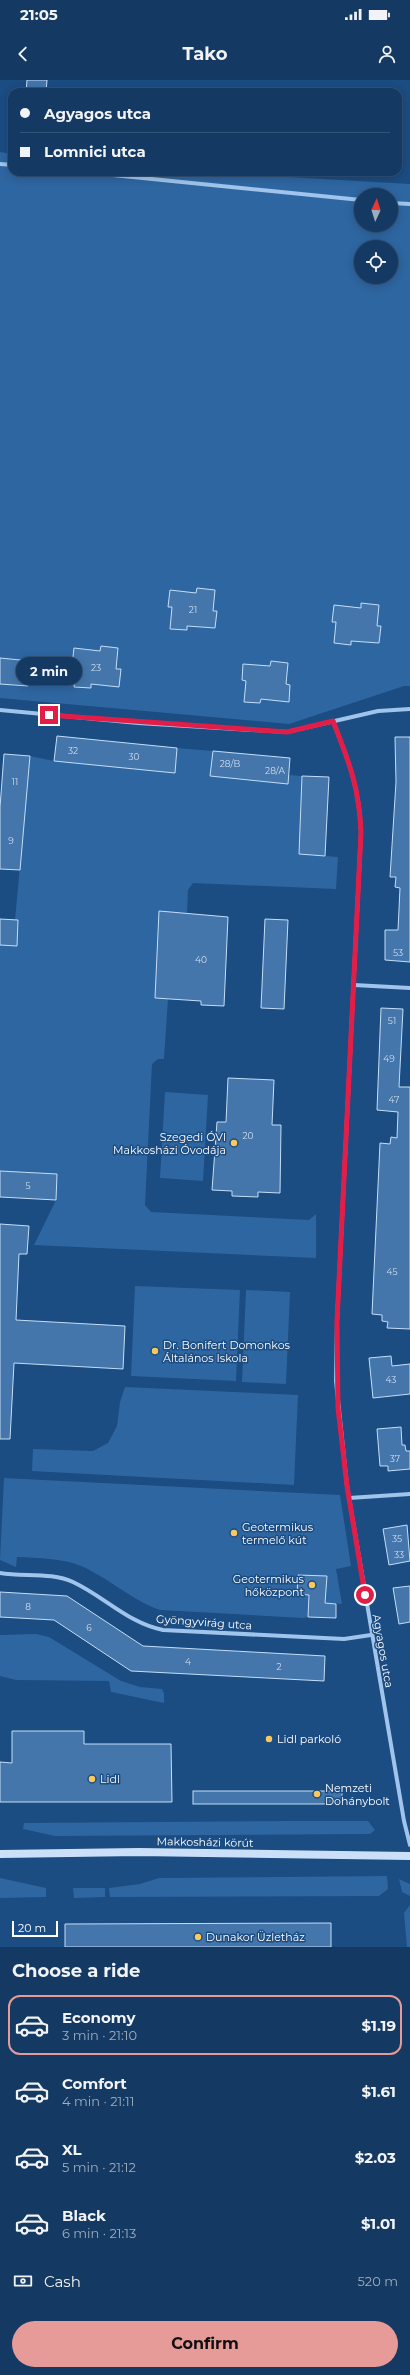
<!DOCTYPE html>
<meta charset="utf-8">
<style>
:root{--surface:#143962;--page:#1d4068;--text:#f1f3f6;--muted:#9dacbe;--line:#335377;--accent:#e69b98}
body{margin:0;font-family:Montserrat,sans-serif;background:var(--page);color:var(--text);height:100vh;display:flex;flex-direction:column;font-size:15px;white-space:nowrap}
*{box-sizing:border-box;margin:0}
p{font-size:13px;color:var(--muted)}
.icon{flex:none;width:22px;height:22px;fill:none;stroke:currentColor;stroke-width:2;stroke-linecap:round;stroke-linejoin:round}
.map{position:relative;height:1867px;overflow:hidden}
.sheet{display:flex;flex-direction:column;background:var(--surface);flex:1}
.sheet>*{flex:none}
.hud{position:absolute;left:8px;top:8px;width:394px;height:88px;border-radius:12px;box-shadow:0 2px 10px #0003,0 0 0 1px var(--line);display:grid;align-content:center;height:88px;padding:0 12px;background:var(--surface)}
.needle{width:26px;rotate:4deg}
.tools{position:absolute;left:354px;top:108px;display:grid;gap:8px}
.tools a{display:grid;place-items:center;width:44px;height:44px;border-radius:50%;background:var(--surface);box-shadow:0 2px 10px #0003,0 0 0 1px var(--line);font-size:20px}
.scale{position:absolute;left:12px;bottom:10px;width:46px;box-sizing:border-box;padding-left:4px;border:2px solid #fff;border-top:0;font-size:11px;line-height:14px;white-space:nowrap;color:#fff;-webkit-text-stroke:3px #1b4c82;paint-order:stroke}
.end{position:absolute;width:18px;height:18px;margin:-9px;border:5px solid #e11d48;background:#fff;box-shadow:0 0 0 2px #fff}
.from{border-radius:50%}
.bubble{position:absolute;height:28px;border-radius:14px;background:var(--surface);box-shadow:0 2px 10px #0003,0 0 0 1px var(--line);font-size:13px;font-weight:700;line-height:28px;text-align:center}
.hud b{display:flex;align-items:center;gap:14px;height:38px;font-size:15px}
.hud b+b{border-top:1px solid var(--line)}
.hud i{width:10px;height:10px;background:var(--text)}
ul{padding:0;list-style:none}
li{display:flex;align-items:center;gap:12px;height:60px;margin:0 8px 6px;padding:0 4px;border:2px solid transparent;border-radius:12px}
li div{flex:1}
li b{display:block;font-size:15px}
li em{font-style:normal;font-weight:700}
li.active{border-color:var(--accent)}
li>.icon{width:36px;height:36px;stroke-width:1.5}
h2{padding:0 12px;font-size:18px;line-height:48px}
.pay{display:flex;align-items:center;gap:10px;height:44px;padding:0 12px;font-size:15px}
.pay p{margin-inline-start:auto}
.primary-button{display:flex;gap:8px;margin-top:auto;padding:8px 12px}
.primary-button a{flex:1;height:46px;border-radius:24px;background:var(--accent);color:#111;font-size:16px;font-weight:700;line-height:46px;text-align:center}
.status{display:flex;justify-content:space-between;align-items:center;height:28px;padding:0 20px;background:var(--surface);direction:ltr}
.status svg{height:11px;fill:currentColor}
header{display:flex;justify-content:space-between;align-items:center;height:52px;padding:0 12px;background:var(--surface);font-size:18px;font-weight:700}
.map>svg:first-child{display:block}
</style>
<div class="status"><b>21:05</b><svg viewBox="0 0 49 12"><path d="M0 12V9h3v3zM5 12V6h3v6zM10 12V3h3v9zM15 12V0h3v12zM26 1h20v11H26zM47 4h2v5h-2z"/></svg></div>
<header><svg class="icon" aria-label="back" viewBox="0 0 24 24"><path d="M15 5l-7 7 7 7"/></svg>Tako<svg class="icon" aria-label="person" viewBox="0 0 24 24"><circle cx="12" cy="8" r="4"/><path d="M4 21q1-7 8-7t8 7"/></svg></header>
<div class="map">
<svg width="410" height="1867" viewBox="0 0 410 1867">
<rect width="100%" height="100%" fill="#1b4c82"/>
<g fill="#2e66a1" fill-rule="evenodd">
<path d="M0 72 12 74V92H203L410 104V606H404L289 644 0 618ZM361 115H391V145H361ZM361 167H391V197H361Z"/>
<polygon points="177,668 213,671 210,696 287,703 289,695 302,696 299,774 338,777 336,809 193,803 188,810 187,833 159,832 155,918 168,919 164,979 158,979 152,984 145,1125 151,1132 309,1140 316,1134 316,1178 34,1165 56,1120 57,1094 0,1091 0,865 17,865 18,840 15,840 30,676 54,681 175,693"/>
<polygon points="165,1012 208,1015 203,1101 160,1098"/>
<polygon points="135,1206 240,1210 236,1301 131,1296"/>
<polygon points="246,1210 290,1212 286,1304 242,1302"/>
<polygon points="125,1307 298,1315 294,1405 32,1391 33,1369 93,1371 108,1363 117,1346 120,1322"/>
<path d="M4 1398 340 1415 351 1486 336 1489 342 1524 309 1522 308 1537 303 1538 160 1530C131 1520 109 1498 81 1486 61 1478 38 1478 17 1477L16 1487 0 1480Z"/>
<polygon points="36,1554 49,1557 121,1601 140,1607 162,1609 164,1613 164,1623 111,1612 109,1601 16,1600 0,1596 0,1555"/>
<polygon points="299,1741 368,1741 375,1750 370,1754 55,1756 23,1749 24,1743"/>
<polygon points="387,1796 388,1809 379,1816 110,1817 109,1808 140,1804 159,1798"/>
<polygon points="0,1798 46,1808 46,1817 0,1818"/>
<polygon points="399,1799 410,1804 410,1816 402,1812"/>
<polygon points="73,1808 105,1808 105,1817 74,1818"/>
<polygon points="410,1825 410,1867 407,1867 404,1833"/>
</g>
<g fill="#4476ac" stroke="#c4def8">
<polygon points="27,0 47,0 46,12 26,12"/>
<polygon points="197,508 215,510 213,531 217,531 215,548 187,546 187,550 170,549 172,527 168,527 170,510 196,513"/>
<polygon points="361,523 379,525 377,546 381,546 379,563 351,561 351,565 334,563 336,542 332,542 334,525 361,528"/>
<polygon points="101,566 118,568 116,589 121,589 119,607 91,604 91,608 74,607 76,586 72,585 74,568 100,571"/>
<polygon points="0,578 31,581 28,606 0,604"/>
<polygon points="271,581 288,583 286,604 290,605 289,622 261,619 260,623 244,622 246,601 242,600 243,584 270,586"/>
<polygon points="57,656 177,668 175,693 54,681"/>
<polygon points="395,657 410,657 410,882 385,880 385,850 398,850 400,808 395,807 396,797 390,797 396,702"/>
<polygon points="213,671 290,678 288,704 210,696"/>
<polygon points="4,674 30,676 20,790 0,789 0,727"/>
<polygon points="302,696 329,697 325,776 299,774"/>
<polygon points="159,831 228,837 224,926 201,925 201,921 155,918"/>
<polygon points="0,839 18,840 17,866 0,865"/>
<polygon points="265,839 288,840 284,929 261,928"/>
<polygon points="381,928 403,929 399,1007 410,1007 410,1249 387,1248 388,1242 382,1241 382,1235 372,1234 380,1063 390,1064 391,1057 397,1058 398,1032 377,1030"/>
<polygon points="228,998 274,1000 272,1045 281,1045 280,1113 258,1112 258,1117 232,1116 232,1111 212,1110 217,1042 226,1042"/>
<polygon points="0,1091 57,1094 56,1120 0,1117"/>
<polygon points="0,1144 29,1146 27,1174 19,1174 16,1240 125,1246 123,1289 14,1283 10,1359 0,1359"/>
<polygon points="391,1276 392,1286 410,1284 410,1314 373,1318 369,1278"/>
<polygon points="401,1347 402,1365 405,1365 406,1371 410,1371 410,1389 388,1391 388,1386 380,1386 377,1349"/>
<polygon points="407,1445 410,1481 389,1485 383,1449"/>
<polygon points="298,1495 327,1496 325,1523 336,1524 336,1538 308,1537 309,1515 297,1514"/>
<polygon points="410,1506 410,1542 399,1544 393,1508"/>
<polygon points="0,1512 67,1516 143,1566 325,1576 324,1601 131,1591 54,1540 0,1537"/>
<polygon points="12,1651 84,1651 84,1664 171,1664 172,1722 0,1722 0,1682 12,1683"/>
<rect x="193" y="1711" width="149" height="13"/>
<polygon points="331,1843 331,1867 65,1867 65,1844"/>
</g>
<g fill="none" stroke-linecap="round" stroke-linejoin="round">
<g stroke="#a0c4eb" stroke-width="4">
<polyline points="0,84 12,85"/>
<polyline points="83,92 361,120"/>
<polyline points="391,123 410,124"/>
<polyline points="0,630 138,643 287,652 378,631 410,629"/>
<path d="M333 641C349 682 359 706 361 752L337 1241 336 1301 347 1406 404 1741 410 1765"/>
<polyline points="354,905 410,908"/>
<polyline points="349,1418 410,1414"/>
<path d="M0 1493C23 1497 52 1492 73 1502 105 1517 128 1543 163 1550L344 1559 371 1555"/>
</g>
<polyline stroke="#cbe0f8" stroke-width="8" points="0,1774 139,1772 410,1776"/>
</g>
<g fill="none" stroke-linecap="round" stroke-linejoin="round">
<path stroke="#e11d48" stroke-width="5" d="M49 635 287 652 333 641C349 682 359 706 361 752L337 1241 338 1328 347 1406 365 1515"/>
</g>
<g fill="#fcc85c" stroke="#1b4c82" stroke-width="1.5">
<circle cx="234" cy="1063" r="4"/>
<circle cx="155" cy="1271" r="4"/>
<circle cx="234" cy="1453" r="4"/>
<circle cx="312" cy="1505" r="4"/>
<circle cx="269" cy="1659" r="4"/>
<circle cx="92" cy="1699" r="4"/>
<circle cx="317" cy="1714" r="4"/>
<circle cx="198" cy="1857" r="4"/>
</g>
<g text-anchor="middle" dominant-baseline="central" stroke-width="3" stroke-linejoin="round" paint-order="stroke">
<g font-size="9" fill="#d0ddea">
<text x="193" y="529">21</text>
<text x="96" y="587">23</text>
<text x="73" y="670">32</text>
<text x="134" y="676">30</text>
<text x="230" y="683">28/B</text>
<text x="275" y="690">28/A</text>
<text x="15" y="701">11</text>
<text x="11" y="760">9</text>
<text x="398" y="872">53</text>
<text x="201" y="879">40</text>
<text x="392" y="940">51</text>
<text x="389" y="978">49</text>
<text x="394" y="1019">47</text>
<text x="248" y="1055">20</text>
<text x="28" y="1105">5</text>
<text x="392" y="1191">45</text>
<text x="391" y="1299">43</text>
<text x="395" y="1378">37</text>
<text x="397" y="1458">35</text>
<text x="399" y="1474">33</text>
<text x="28" y="1526">8</text>
<text x="89" y="1547">6</text>
<text x="188" y="1581">4</text>
<text x="279" y="1586">2</text>
</g>
<g font-size="11" fill="#fff" stroke="#1b4c82" text-anchor="start">
<text x="226" y="1057" text-anchor="end">Szegedi ÓVI<tspan x="226" dy="13">Makkosházi Óvodája</tspan></text>
<text x="163" y="1265">Dr. Bonifert Domonkos<tspan x="163" dy="13">Általános Iskola</tspan></text>
<text x="242" y="1447">Geotermikus<tspan x="242" dy="13">termelő kút</tspan></text>
<text x="304" y="1499" text-anchor="end">Geotermikus<tspan x="304" dy="13">hőközpont</tspan></text>
<text x="277" y="1659">Lidl parkoló</text>
<text x="100" y="1699">Lidl</text>
<text x="325" y="1708">Nemzeti<tspan x="325" dy="13">Dohánybolt</tspan></text>
<text x="206" y="1857">Dunakor Üzletház</text>
</g>
<g font-size="11" fill="#fff" stroke="#1b4c82">
<text transform="translate(204 1542) rotate(4)">Gyöngyvirág utca</text>
<text transform="translate(383 1571) rotate(80)">Agyagos utca</text>
<text transform="translate(205 1762) rotate(1)">Makkosházi körút</text>
</g>
</g>
</svg>
<div class="tools">
<a><svg class="needle" viewBox="-14 -14 28 28"><path d="M0-13l5 13h-10z" fill="#e53935"/><path d="M0 13l5-13h-10z" fill="#9dacbe"/></svg></a>
<a><svg class="icon" aria-label="locate" viewBox="0 0 24 24"><circle cx="12" cy="12" r="6"/><path d="M12 2v4M12 18v4M2 12h4M18 12h4"/></svg></a>
</div>
<div class="scale">20 m</div>
<i class="end from" style="left:365px;top:1515px"></i>
<i class="end" style="left:49px;top:635px"></i>
<div class="bubble" style="left:16px;top:577px;width:66px">2 min</div>
<div class="hud">
<b><i class="from"></i>Agyagos utca</b>
<b><i></i>Lomnici utca</b>
</div>
</div>
<section class="sheet">
<h2>Choose a ride</h2>
<ul>
<li class="active"><svg class="icon" aria-label="car" viewBox="0 0 24 24"><path d="M5 17H2v-5l4-1 3-4h7l3 4 3 1v5h-3M9 17h6M6 11h13"/><circle cx="7" cy="17" r="2"/><circle cx="17" cy="17" r="2"/></svg><div><b>Economy</b><p>3 min · 21:10</p></div><em>$1.19</em></li>
<li><svg class="icon" aria-label="car" viewBox="0 0 24 24"><path d="M5 17H2v-5l4-1 3-4h7l3 4 3 1v5h-3M9 17h6M6 11h13"/><circle cx="7" cy="17" r="2"/><circle cx="17" cy="17" r="2"/></svg><div><b>Comfort</b><p>4 min · 21:11</p></div><em>$1.61</em></li>
<li><svg class="icon" aria-label="car" viewBox="0 0 24 24"><path d="M5 17H2v-5l4-1 3-4h7l3 4 3 1v5h-3M9 17h6M6 11h13"/><circle cx="7" cy="17" r="2"/><circle cx="17" cy="17" r="2"/></svg><div><b>XL</b><p>5 min · 21:12</p></div><em>$2.03</em></li>
<li><svg class="icon" aria-label="car" viewBox="0 0 24 24"><path d="M5 17H2v-5l4-1 3-4h7l3 4 3 1v5h-3M9 17h6M6 11h13"/><circle cx="7" cy="17" r="2"/><circle cx="17" cy="17" r="2"/></svg><div><b>Black</b><p>6 min · 21:13</p></div><em>$1.01</em></li>
</ul>
<div class="pay"><svg class="icon" aria-label="cash" viewBox="0 0 24 24"><path d="M3 7h18v10H3z"/><circle cx="12" cy="12" r="2"/></svg>Cash<p>520 m</p></div>
<div class="primary-button"><a>Confirm</a></div>
</section>
